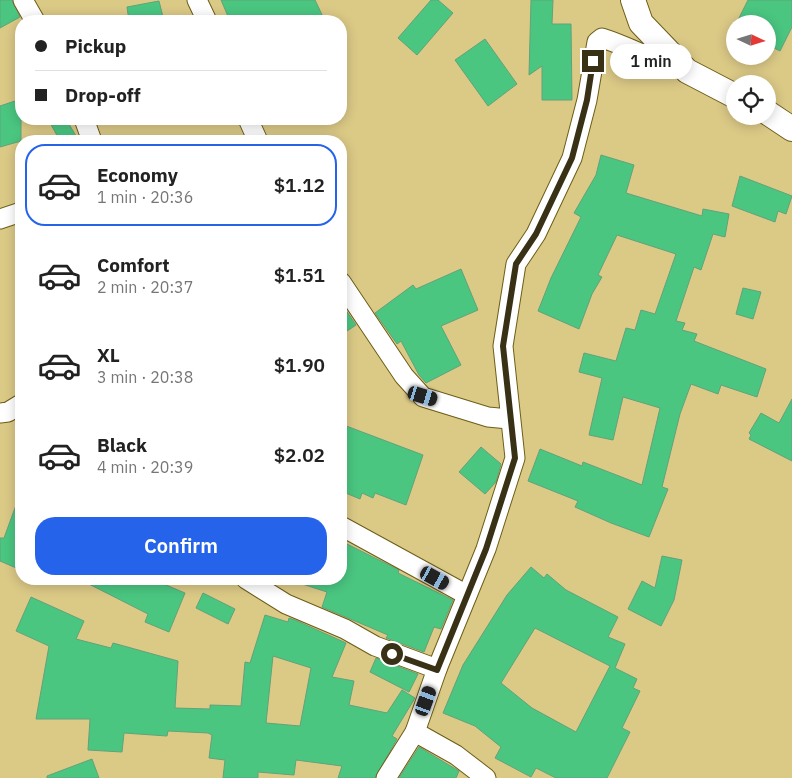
<!DOCTYPE html>
<meta charset="utf-8">
<style>
:root{--surface:#fff;--page:#f2f2f2;--text:#222;--muted:#767676;--line:#e0e0e0;--accent:#2563eb}
body{margin:0;font-family:"IBM Plex Sans",sans-serif;background:var(--page);color:var(--text);height:100vh;display:flex;flex-direction:column;font-size:19px;white-space:nowrap}
*{box-sizing:border-box;margin:0}
p{font-size:16px;color:var(--muted)}
.icon{flex:none;width:28px;height:28px;fill:none;stroke:currentColor;stroke-width:2;stroke-linecap:round;stroke-linejoin:round}
.map{position:relative;flex:1;overflow:hidden}
.panel{position:absolute;left:15px;top:135px;width:332px;height:450px;display:flex;flex-direction:column;background:var(--surface);border-radius:20px;box-shadow:0 2px 12px #0003}
.panel>*{flex:none}
.top-card{position:absolute;left:15px;top:15px;width:332px;height:110px;border-radius:20px;box-shadow:0 2px 12px #0003;display:grid;align-content:center;height:110px;padding:0 20px;background:var(--surface)}
.needle{width:32px;rotate:94deg}
.buttons{position:absolute;left:726px;top:15px;display:grid;gap:10px}
.buttons a{display:grid;place-items:center;width:50px;height:50px;border-radius:50%;background:var(--surface);box-shadow:0 2px 12px #0003;font-size:25px}
.end{position:absolute;width:22px;height:22px;margin:-11px;border:6px solid #393116;background:#fff;box-shadow:0 0 0 2px #fff}
.from{border-radius:50%}
.bubble{position:absolute;height:35px;border-radius:18px;background:var(--surface);box-shadow:0 2px 12px #0003;font-size:16px;font-weight:600;line-height:35px;text-align:center}
.car{position:absolute;width:15px;height:30px;margin:-15px -8px;border-radius:6px;box-shadow:0 0 4px 1px #0007;background:linear-gradient(#222 24%,#8ab4d8 0 40%,#222 0 76%,#8ab4d8 0 86%,#222 0)}
.top-card b{display:flex;align-items:center;gap:18px;height:48px;font-size:19px}
.top-card b+b{border-top:1px solid var(--line)}
.top-card i{width:12px;height:12px;background:var(--text)}
ul{padding:9px 0 0;list-style:none}
li{display:flex;align-items:center;gap:15px;height:82px;margin:0 10px 8px;padding:0 10px;border:2px solid transparent;border-radius:20px}
li div{flex:1}
li b{display:block;font-size:19px}
li em{font-style:normal;font-weight:600}
li.selected{border-color:var(--accent)}
li>.icon{width:45px;height:45px;stroke-width:1.5}
.cta{display:flex;gap:10px;margin-top:auto;padding:10px 20px}
.cta a{flex:1;height:58px;border-radius:20px;background:var(--accent);color:#fff;font-size:20px;font-weight:600;line-height:58px;text-align:center}
.map>svg:first-child{display:block}
</style>
<div class="map">
<svg width="792" height="778" viewBox="0 0 792 778">
<rect width="100%" height="100%" fill="#dbc986"/>
<g fill="#4ac681" stroke="#62a27a" fill-rule="evenodd">
<polygon points="0,0 12,0 20,17 0,28"/>
<polygon points="221,0 315,0 325,21 230,21"/>
<polygon points="431,0 438,0 453,13 417,55 398,38"/>
<polygon points="531,0 553,0 552,24 571,24 572,100 542,100 542,66 529,75"/>
<polygon points="748,0 792,0 792,27 780,51 768,45 768,24 736,24"/>
<polygon points="159,1 164,21 129,21 127,7"/>
<polygon points="485,39 517,84 488,106 455,60"/>
<polygon points="21,99 21,141 0,147 0,106"/>
<polygon points="48,119 66,119 79,141 60,141"/>
<polygon points="601,155 634,165 626,193 702,216 703,209 729,214 725,237 713,234 701,270 694,267 676,321 685,323 682,330 697,334 694,341 766,369 757,397 721,385 718,394 691,384 680,414 662,487 668,489 649,537 611,523 575,507 578,501 528,481 540,449 582,466 583,462 642,485 660,408 623,397 613,440 589,435 602,378 579,372 584,353 616,361 626,328 635,330 641,310 655,314 676,254 617,235 598,275 602,277 592,294 579,329 538,311 551,278 581,217 574,213 596,175"/>
<polygon points="740,176 792,196 786,214 778,211 775,222 732,206"/>
<polygon points="461,269 478,310 441,326 461,365 426,383 419,375 401,341 397,344 375,313 413,285 416,289"/>
<polygon points="743,288 761,292 753,319 736,314"/>
<polygon points="341,303 356,325 341,335"/>
<polygon points="792,399 792,461 749,439 751,435 749,433 761,413 779,423"/>
<polygon points="341,424 423,455 406,505 375,493 373,498 362,493 360,499 341,491"/>
<polygon points="481,447 501,464 496,482 485,494 459,472"/>
<polygon points="19,497 21,497 21,570 0,561 0,538 4,538"/>
<polygon points="345,543 399,570 398,573 453,600 441,629 434,627 424,652 386,638 388,635 322,607 327,592 296,582 296,579 341,579 341,556"/>
<polygon points="662,556 682,560 674,600 661,626 628,609 642,581 655,588"/>
<path d="M531 567 544 578 547 574 566 590 618 617 608 637 625 644 615 668 637 679 633 688 640 691 622 728 630 732 607 778H556L536 768 531 777 495 758 501 747 475 726 443 713 463 665 507 595ZM535 628 610 666 576 732 532 708 501 683Z"/>
<polygon points="79,579 152,579 185,593 169,632 145,622 148,614"/>
<polygon points="203,593 235,609 228,624 196,608"/>
<path d="M31 597 84 621 76 639 111 648 113 643 178 661 175 708 210 709V705L241 706 245 662 250 663 265 615 288 622 289 618 295 620 346 643 332 677 354 681 349 705 387 713 402 690 415 698 392 736 397 739 375 778H338L342 766 296 760 294 775 258 772V778H223L225 760 209 758 212 735 208 733 168 731 167 736 124 733 122 752 88 750 90 719H36L49 646 16 631ZM273 656 311 668 300 726 266 723Z"/>
<polygon points="376,658 418,674 409,692 370,672"/>
<polygon points="419,747 459,771 456,778 399,778"/>
<polygon points="92,759 99,778 47,778 47,776"/>
</g>
<g fill="none" stroke-linecap="round" stroke-linejoin="round">
<g stroke="#6d5d16" stroke-width="21">
<g id="minor">
<polyline points="23,0 35,21"/>
<polyline points="197,0 207,21"/>
<polyline points="84,119 92,141"/>
<polyline points="248,119 258,141"/>
<polyline points="0,219 21,212"/>
<polyline points="341,282 404,376 423,397 488,417 509,419"/>
<polyline points="0,413 8,412 21,404"/>
<polyline points="341,526 467,595"/>
<polyline points="246,579 286,604 345,629 375,646 437,669"/>
<polyline points="415,732 456,755 486,778"/>
<path d="M386 778 415 732 437 669 486 549 515 458 503 346 516 264 536 234 572 158 587 100 597 42 602 38C631 47 657 63 687 71"/>
</g>
</g>
<g stroke="#6d5d16" stroke-width="26">
<g id="tertiary">
<polyline points="633,0 641,23 687,71 735,96"/>
<polyline points="768,113 792,129"/>
</g>
</g>
<use href="#minor" stroke="#fff" stroke-width="19"/>
<use href="#tertiary" stroke="#fff" stroke-width="24"/>
</g>
<g fill="none" stroke-linecap="round" stroke-linejoin="round">
<polyline stroke="#393116" stroke-width="6" points="392,654 437,670 486,549 515,458 503,346 516,264 536,234 572,158 587,100 593,61"/>
</g>
</svg>
<div class="buttons">
<a><svg class="needle" viewBox="-14 -14 28 28"><path d="M0-13l5 13h-10z" fill="#e53935"/><path d="M0 13l5-13h-10z" fill="#767676"/></svg></a>
<a><svg class="icon" aria-label="locate" viewBox="0 0 24 24"><circle cx="12" cy="12" r="6"/><path d="M12 2v4M12 18v4M2 12h4M18 12h4"/></svg></a>
</div>
<i class="end from" style="left:392px;top:654px"></i>
<i class="end" style="left:593px;top:61px"></i>
<div class="bubble" style="left:610px;top:44px;width:82px">1 min</div>
<i class="car" style="left:423px;top:396px;rotate:107deg"></i>
<i class="car" style="left:435px;top:578px;rotate:119deg"></i>
<i class="car" style="left:426px;top:701px;rotate:20deg"></i>
<div class="top-card">
<b><i class="from"></i>Pickup</b>
<b><i></i>Drop-off</b>
</div>
<section class="panel">
<ul>
<li class="selected"><svg class="icon" aria-label="car" viewBox="0 0 24 24"><path d="M5 17H2v-5l4-1 3-4h7l3 4 3 1v5h-3M9 17h6M6 11h13"/><circle cx="7" cy="17" r="2"/><circle cx="17" cy="17" r="2"/></svg><div><b>Economy</b><p>1 min · 20:36</p></div><em>$1.12</em></li>
<li><svg class="icon" aria-label="car" viewBox="0 0 24 24"><path d="M5 17H2v-5l4-1 3-4h7l3 4 3 1v5h-3M9 17h6M6 11h13"/><circle cx="7" cy="17" r="2"/><circle cx="17" cy="17" r="2"/></svg><div><b>Comfort</b><p>2 min · 20:37</p></div><em>$1.51</em></li>
<li><svg class="icon" aria-label="car" viewBox="0 0 24 24"><path d="M5 17H2v-5l4-1 3-4h7l3 4 3 1v5h-3M9 17h6M6 11h13"/><circle cx="7" cy="17" r="2"/><circle cx="17" cy="17" r="2"/></svg><div><b>XL</b><p>3 min · 20:38</p></div><em>$1.90</em></li>
<li><svg class="icon" aria-label="car" viewBox="0 0 24 24"><path d="M5 17H2v-5l4-1 3-4h7l3 4 3 1v5h-3M9 17h6M6 11h13"/><circle cx="7" cy="17" r="2"/><circle cx="17" cy="17" r="2"/></svg><div><b>Black</b><p>4 min · 20:39</p></div><em>$2.02</em></li>
</ul>
<div class="cta"><a>Confirm</a></div>
</section>
</div>
